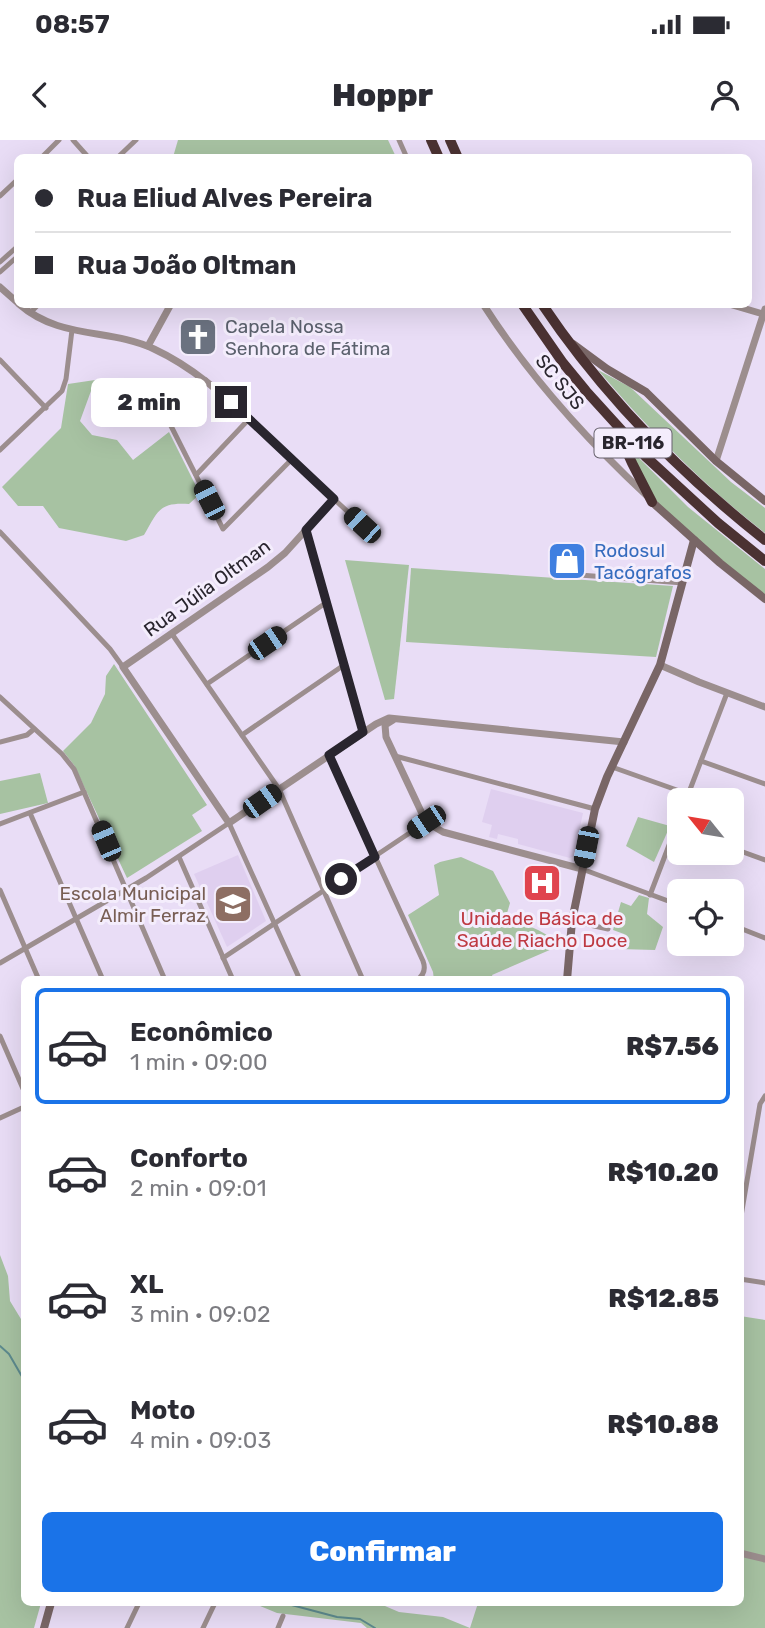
<!DOCTYPE html>
<html lang="pt">
<meta charset="utf-8">
<style>
:root{--surface:#fff;--page:#f7f7f7;--text:#2b2b33;--muted:#7c7c81;--line:#e1e1e2;--accent:#1a73e8}
body{margin:0;font-family:Rubik,sans-serif;background:var(--page);color:var(--text);height:100vh;display:flex;flex-direction:column;font-size:26px;white-space:nowrap}
*{box-sizing:border-box;margin:0}
p{font-size:23px;color:var(--muted)}
.icon{flex:none;width:38px;height:38px;fill:none;stroke:currentColor;stroke-width:2;stroke-linecap:round;stroke-linejoin:round}
.map{position:relative;flex:1;overflow:hidden}
.panel{position:absolute;left:21px;top:836px;width:723px;height:630px;display:flex;flex-direction:column;background:var(--surface);border-radius:10px;box-shadow:0 7px 28px #0002}
.panel>*{flex:none}
.hud{position:absolute;left:14px;top:14px;width:738px;height:154px;border-radius:10px;box-shadow:0 7px 28px #0002;display:grid;align-content:center;height:154px;padding:0 21px;background:var(--surface)}
.needle{width:46px;rotate:300deg}
.tools{position:absolute;left:667px;top:648px;display:grid;gap:14px}
.tools a{display:grid;place-items:center;width:77px;height:77px;border-radius:10px;background:var(--surface);box-shadow:0 7px 28px #0002;font-size:35px}
.end{position:absolute;width:32px;height:32px;margin:-16px;border:9px solid #29252e;background:#fff;box-shadow:0 0 0 4px #fff}
.from{border-radius:50%}
.bubble{position:absolute;height:49px;border-radius:10px;background:var(--surface);box-shadow:0 7px 28px #0002;font-size:23px;font-weight:800;line-height:49px;text-align:center}
.car{position:absolute;width:21px;height:42px;margin:-21px -10px;border-radius:9px;box-shadow:0 0 5px 2px #0007;background:linear-gradient(#222 24%,#8ab4d8 0 40%,#222 0 76%,#8ab4d8 0 86%,#222 0)}
.hud b{display:flex;align-items:center;gap:24px;height:66px;font-size:26px}
.hud b+b{border-top:2px solid var(--line)}
.hud i{width:18px;height:18px;background:var(--text)}
ul{padding:12px 0 0;list-style:none}
li{display:flex;align-items:center;gap:21px;height:116px;margin:0 14px 10px;padding:0 7px;border:4px solid transparent;border-radius:10px}
li div{flex:1}
li b{display:block;font-size:26px}
li em{font-style:normal;font-weight:800}
li.selected{border-color:var(--accent)}
li>.icon{width:63px;height:63px;stroke-width:1.5}
.button{display:flex;gap:14px;margin-top:auto;padding:14px 21px}
.button a{flex:1;height:80px;border-radius:10px;background:var(--accent);color:#fff;font-size:28px;font-weight:800;line-height:80px;text-align:center}
.status{display:flex;justify-content:space-between;align-items:center;height:49px;padding:0 35px;background:var(--surface);direction:ltr}
.status svg{height:19px;fill:currentColor}
header{display:flex;justify-content:space-between;align-items:center;height:91px;padding:0 21px;background:var(--surface);font-size:32px;font-weight:800}
.map>svg:first-child{display:block}
</style>
<div class="status"><b>08:57</b><svg viewBox="0 0 49 12"><path d="M0 12V9h3v3zM5 12V6h3v6zM10 12V3h3v9zM15 12V0h3v12zM26 1h20v11H26zM47 4h2v5h-2z"/></svg></div>
<header><svg class="icon" aria-label="back" viewBox="0 0 24 24"><path d="M15 5l-7 7 7 7"/></svg>Hoppr<svg class="icon" aria-label="person" viewBox="0 0 24 24"><circle cx="12" cy="8" r="4"/><path d="M4 21q1-7 8-7t8 7"/></svg></header>
<div class="map">
<svg width="765" height="1488" viewBox="0 0 765 1488">
<rect width="100%" height="100%" fill="#e9ddf6"/>
<g fill="#dfcfef">
<polygon points="491,649 583,673 574,716 570,718 518,704 518,699 498,694 497,699 489,697 492,685 482,682"/>
<polygon points="238,715 266,781 227,807 194,734"/>
</g>
<g fill="#a7c2a2">
<polygon points="178,0 388,0 396,17 173,17"/>
<path d="M598 230 630 247 731 342 765 368V393C704 346 648 289 598 230Z"/>
<path d="M95 240 80 281 92 295 117 300 133 320 169 292 200 354 189 364C159 362 158 371 144 395L126 401 59 388 43 366H18L2 347 61 288 68 244Z"/>
<polygon points="628,307 688,367 765,429 765,456 720,420 654,360"/>
<polygon points="345,420 409,425 394,559 385,560"/>
<polygon points="411,428 673,446 656,517 406,502"/>
<polygon points="114,524 207,665 192,675 202,691 127,738 74,625 63,611 91,583 105,554 106,536"/>
<polygon points="40,633 48,663 0,674 0,641"/>
<polygon points="638,677 670,686 654,722 626,706"/>
<path d="M461 717 493 731 510 763 505 780C523 783 540 789 554 800L552 809 492 835 494 840H434L433 832 408 775 439 755 434 725 440 722Z"/>
<polygon points="639,755 649,758 647,774 663,787 655,810 619,809 624,794 613,790 621,762 631,766"/>
<polygon points="0,1115 8,1136 10,1161 24,1184 24,1463 41,1463 34,1488 0,1488"/>
<polygon points="740,1176 765,1180 765,1488 367,1488 361,1483 277,1473 253,1463 378,1463 399,1472 443,1477 470,1488 478,1463 740,1463"/>
</g>
<g fill="none" stroke-linecap="round" stroke-linejoin="round">
<g stroke="#5d8a8e" stroke-width="2">
<polyline points="0,1206 9,1214 24,1240"/>
<polyline points="284,1463 337,1477 360,1479 375,1488"/>
</g>
<g stroke="#9c8e8e" stroke-width="5">
<polyline points="73,0 89,18"/>
<polyline points="399,0 407,18"/>
<polyline points="41,18 59,0"/>
<polyline points="117,18 136,0"/>
<polyline points="0,56 18,39"/>
<polyline points="0,122 18,106"/>
<polyline points="0,132 18,116"/>
<polyline points="30,173 39,164"/>
<polyline points="0,220 46,268"/>
<polyline points="206,240 168,280 223,389 292,319"/>
<polyline points="0,310 62,251 66,239 72,190"/>
<polyline points="196,335 249,279"/>
<polyline points="334,359 362,385"/>
<polyline points="0,392 110,509 123,527"/>
<polyline points="554,433 683,443"/>
<polyline points="172,494 279,649 363,840"/>
<polyline points="207,544 327,462"/>
<polyline points="0,557 62,614 74,629 165,840"/>
<polyline points="242,595 344,525"/>
<polyline points="0,602 27,595 34,589"/>
<path d="M329 616 423 821C426 829 424 835 417 840"/>
<polyline points="395,616 595,669"/>
<polyline points="701,621 765,644"/>
<polyline points="612,627 688,654"/>
<polyline points="686,660 727,553"/>
<polyline points="30,673 103,840"/>
<polyline points="0,684 84,652"/>
<polyline points="732,708 765,720"/>
<polyline points="179,717 233,840"/>
<polyline points="582,729 679,765"/>
<polyline points="0,750 39,840"/>
<polyline points="650,755 679,679"/>
<polyline points="572,781 608,789"/>
<polyline points="732,785 765,798"/>
<polyline points="223,818 426,682"/>
<polyline points="0,823 146,738 229,683 300,840"/>
<polyline points="0,896 24,951"/>
<polyline points="0,978 24,967"/>
<polyline points="740,1082 760,964 765,956"/>
<polyline points="740,1139 765,1143"/>
<polyline points="127,1488 139,1463"/>
<polyline points="203,1488 215,1463"/>
<polyline points="278,1488 283,1476"/>
</g>
<g stroke="#9c8e8e" stroke-width="7">
<polyline points="0,147 18,163"/>
<path d="M19 164C60 200 110 188 154 209 195 228 224 256 256 286 282 310 308 334 334 359L285 413 268 427 123 527 229 683 376 584 389 578 624 602"/>
<path d="M483 164C529 236 584 297 646 355"/>
<polyline points="729,164 763,174"/>
<polyline points="148,206 171,164"/>
<polyline points="716,321 765,169"/>
<polyline points="306,390 363,592"/>
<polyline points="660,525 699,542 765,567"/>
<polyline points="393,580 385,585 386,597 426,682 443,692 582,729"/>
<polyline points="740,1413 765,1419"/>
</g>
<g stroke="#796666" stroke-width="8">
<polyline points="573,204 607,229 646,252 716,321 765,361"/>
<polyline points="652,362 720,423 765,459"/>
<polyline points="567,840 572,781 595,669 607,637 660,525 694,400"/>
<polyline points="44,1488 51,1463"/>
</g>
<g stroke="#4b3232" stroke-width="10">
<polyline points="431,0 439,18"/>
<polyline points="450,0 458,18"/>
<polyline points="522,164 563,223 586,251 645,316 718,383 765,421"/>
<path d="M542 164C603 255 680 333 765 400"/>
<polyline points="618,292 632,323 652,362"/>
</g>
</g>
<g fill="none" stroke-linecap="round" stroke-linejoin="round">
<polyline stroke="#29252e" stroke-width="9" points="231,262 334,359 306,390 363,592 329,615 375,717 341,739"/>
</g>
<defs>
<g id="church-square" transform="scale(2.0125)"><rect x="-9" y="-9" width="18" height="18" rx="4" fill="#6b7280" stroke="#f4edfc"/><path d="M-1.2-6h2.4v3.5h3.3v2.4h-3.3V6h-2.4V-.1h-3.3v-2.4h3.3Z" fill="#fff"/></g>
<g id="shop-square" transform="scale(2.0125)"><rect x="-9" y="-9" width="18" height="18" rx="4" fill="#3f7fe0" stroke="#f4edfc"/><path d="M-5-2.5h2.3a2.7 3.5 0 0 1 5.4 0H5L5.5 6h-11ZM-1.5-2.5h3a1.5 2.3 0 0 0-3 0Z" fill="#fff"/></g>
<g id="hospital-square" transform="scale(2.0125)"><rect x="-9" y="-9" width="18" height="18" rx="4" fill="#e0444e" stroke="#f4edfc"/><path d="M-5-5h3v3.5h4V-5h3V5h-3V1.5h-4V5h-3Z" fill="#fff"/></g>
<g id="school-square" transform="scale(2.0125)"><rect x="-9" y="-9" width="18" height="18" rx="4" fill="#8d6e63" stroke="#f4edfc"/><path d="M0-5L7-2L0 1L-7-2ZM-4 1L0 2.5L4 1V4Q0 6-4 4Z" fill="#fff"/></g>
</defs>
<g fill-rule="evenodd">
<use href="#church-square" x="198" y="197"/>
<use href="#shop-square" x="567" y="421"/>
<use href="#hospital-square" x="542" y="743"/>
<use href="#school-square" x="233" y="764"/>
</g>
<g text-anchor="middle" dominant-baseline="central" stroke-width="6" stroke-linejoin="round" paint-order="stroke">
<rect fill="#f4edfc" stroke="#66616c" stroke-width="2" x="594.5" y="288.5" width="77" height="29" rx="5"/>
<g font-size="18" font-weight="bold" fill="#29252e">
<text x="633" y="303">BR-116</text>
</g>
<g font-size="19" fill="#5b616d" stroke="#f4edfc" text-anchor="start">
<text x="225" y="186">Capela Nossa<tspan x="225" dy="22">Senhora de Fátima</tspan></text>
</g>
<g font-size="19" fill="#29252e" stroke="#f4edfc">
<text transform="translate(560 242) rotate(51)">SC SJS</text>
<text transform="translate(207 448) rotate(-36)">Rua Júlia Oltman</text>
</g>
<g font-size="19" fill="#366cbe" stroke="#f4edfc" text-anchor="start">
<text x="594" y="410">Rodosul<tspan x="594" dy="22">Tacógrafos</tspan></text>
</g>
<g font-size="19" fill="#785e54" stroke="#f4edfc" text-anchor="end">
<text x="206" y="753">Escola Municipal<tspan x="206" dy="22">Almir Ferraz</tspan></text>
</g>
<g font-size="19" fill="#be3a42" stroke="#f4edfc">
<text x="542" y="778">Unidade Básica de<tspan x="542" dy="22">Saúde Riacho Doce</tspan></text>
</g>
</g>
</svg>
<div class="tools">
<a><svg class="needle" viewBox="-14 -14 28 28"><path d="M0-13l5 13h-10z" fill="#e53935"/><path d="M0 13l5-13h-10z" fill="#7c7c81"/></svg></a>
<a><svg class="icon" aria-label="locate" viewBox="0 0 24 24"><circle cx="12" cy="12" r="6"/><path d="M12 2v4M12 18v4M2 12h4M18 12h4"/></svg></a>
</div>
<i class="end from" style="left:341px;top:739px"></i>
<i class="end" style="left:231px;top:262px"></i>
<div class="bubble" style="left:91px;top:238px;width:116px">2 min</div>
<i class="car" style="left:209px;top:360px;rotate:333deg"></i>
<i class="car" style="left:362px;top:385px;rotate:313deg"></i>
<i class="car" style="left:267px;top:503px;rotate:56deg"></i>
<i class="car" style="left:262px;top:661px;rotate:55deg"></i>
<i class="car" style="left:426px;top:682px;rotate:236deg"></i>
<i class="car" style="left:106px;top:701px;rotate:337deg"></i>
<i class="car" style="left:586px;top:707px;rotate:191deg"></i>
<div class="hud">
<b><i class="from"></i>Rua Eliud Alves Pereira</b>
<b><i></i>Rua João Oltman</b>
</div>
<section class="panel">
<ul>
<li class="selected"><svg class="icon" aria-label="car" viewBox="0 0 24 24"><path d="M5 17H2v-5l4-1 3-4h7l3 4 3 1v5h-3M9 17h6M6 11h13"/><circle cx="7" cy="17" r="2"/><circle cx="17" cy="17" r="2"/></svg><div><b>Econômico</b><p>1 min · 09:00</p></div><em>R$7.56</em></li>
<li><svg class="icon" aria-label="car" viewBox="0 0 24 24"><path d="M5 17H2v-5l4-1 3-4h7l3 4 3 1v5h-3M9 17h6M6 11h13"/><circle cx="7" cy="17" r="2"/><circle cx="17" cy="17" r="2"/></svg><div><b>Conforto</b><p>2 min · 09:01</p></div><em>R$10.20</em></li>
<li><svg class="icon" aria-label="car" viewBox="0 0 24 24"><path d="M5 17H2v-5l4-1 3-4h7l3 4 3 1v5h-3M9 17h6M6 11h13"/><circle cx="7" cy="17" r="2"/><circle cx="17" cy="17" r="2"/></svg><div><b>XL</b><p>3 min · 09:02</p></div><em>R$12.85</em></li>
<li><svg class="icon" aria-label="car" viewBox="0 0 24 24"><path d="M5 17H2v-5l4-1 3-4h7l3 4 3 1v5h-3M9 17h6M6 11h13"/><circle cx="7" cy="17" r="2"/><circle cx="17" cy="17" r="2"/></svg><div><b>Moto</b><p>4 min · 09:03</p></div><em>R$10.88</em></li>
</ul>
<div class="button"><a>Confirmar</a></div>
</section>
</div>
